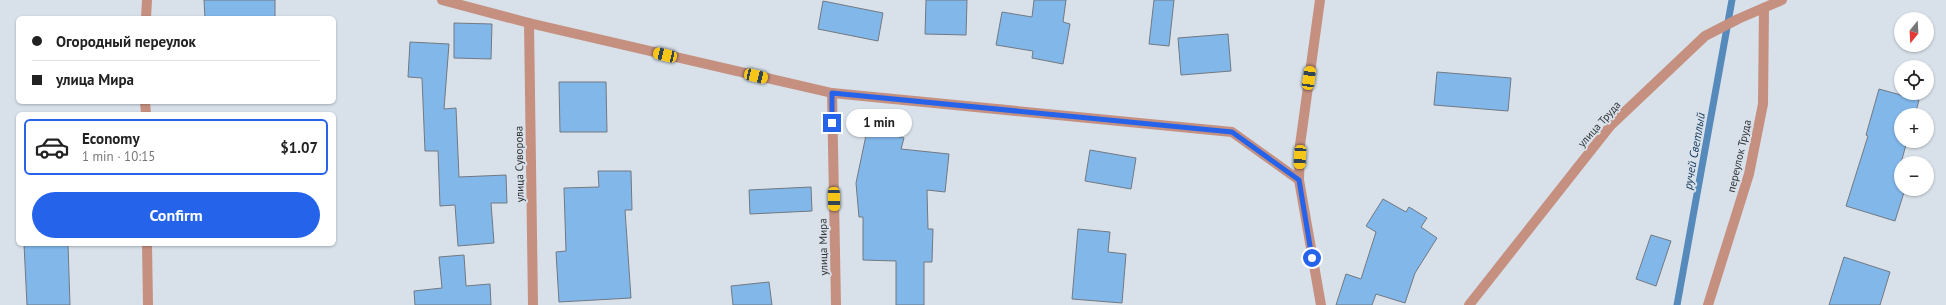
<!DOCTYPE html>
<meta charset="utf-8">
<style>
:root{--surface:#fff;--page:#f6f6f6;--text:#222;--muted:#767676;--line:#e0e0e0;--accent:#2563eb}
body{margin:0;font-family:"PT Sans",sans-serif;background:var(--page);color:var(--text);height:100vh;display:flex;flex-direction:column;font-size:15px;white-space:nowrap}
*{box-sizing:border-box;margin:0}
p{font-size:13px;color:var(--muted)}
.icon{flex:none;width:22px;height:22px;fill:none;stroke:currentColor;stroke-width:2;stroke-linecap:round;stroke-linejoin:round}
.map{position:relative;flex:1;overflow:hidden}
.sheet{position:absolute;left:16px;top:112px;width:320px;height:134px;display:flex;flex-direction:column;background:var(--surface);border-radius:6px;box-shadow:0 1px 3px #0004}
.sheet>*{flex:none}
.top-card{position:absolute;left:16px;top:16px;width:320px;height:88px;border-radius:6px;box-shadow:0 1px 3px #0004;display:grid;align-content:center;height:88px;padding:0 16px;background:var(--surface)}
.needle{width:26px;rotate:198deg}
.buttons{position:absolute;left:1894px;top:12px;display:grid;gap:8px}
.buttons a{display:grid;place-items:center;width:40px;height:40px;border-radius:50%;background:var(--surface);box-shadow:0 1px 3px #0004;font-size:20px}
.end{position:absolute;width:18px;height:18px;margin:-9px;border:5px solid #2563eb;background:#fff;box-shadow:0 0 0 2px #fff}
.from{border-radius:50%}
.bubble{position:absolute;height:28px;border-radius:14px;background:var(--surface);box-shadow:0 1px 3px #0004;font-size:13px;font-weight:800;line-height:28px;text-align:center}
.car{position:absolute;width:12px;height:24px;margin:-12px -6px;border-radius:5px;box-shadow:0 0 3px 1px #0007;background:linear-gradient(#f5c518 24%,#345 0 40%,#f5c518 0 76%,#345 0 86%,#f5c518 0)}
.top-card b{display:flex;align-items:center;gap:14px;height:38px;font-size:15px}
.top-card b+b{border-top:1px solid var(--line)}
.top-card i{width:10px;height:10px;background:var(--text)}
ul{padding:7px 0 0;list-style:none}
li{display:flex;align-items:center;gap:12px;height:56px;margin:0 8px 6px;padding:0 8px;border:2px solid transparent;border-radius:6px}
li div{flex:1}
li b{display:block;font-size:15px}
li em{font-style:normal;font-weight:800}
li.selected{border-color:var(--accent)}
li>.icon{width:36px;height:36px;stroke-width:1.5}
.action{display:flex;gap:8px;margin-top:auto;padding:8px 16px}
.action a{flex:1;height:46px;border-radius:24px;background:var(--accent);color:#fff;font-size:16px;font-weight:800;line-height:46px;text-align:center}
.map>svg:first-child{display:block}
</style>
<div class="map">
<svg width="1946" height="305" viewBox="0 0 1946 305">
<rect width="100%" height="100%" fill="#d8e1ea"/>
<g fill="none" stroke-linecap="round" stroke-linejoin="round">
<polyline stroke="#568abb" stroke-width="7" points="1677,305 1732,0"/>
</g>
<g fill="#82b7ea" stroke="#717982">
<polygon points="204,0 275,0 275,18 205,18"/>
<polygon points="926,0 967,0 966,35 925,34"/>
<polygon points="1034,0 1066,0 1063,22 1070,24 1063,64 1032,58 1033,51 996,45 1002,12 1032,17"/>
<polygon points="1154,0 1174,0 1169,46 1149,44"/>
<polygon points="823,1 883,13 878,41 818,29"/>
<polygon points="454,23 492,24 491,59 454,58"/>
<polygon points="1228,34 1231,71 1181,75 1178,38"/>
<polygon points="410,42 449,44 444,109 456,108 459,177 506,175 507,203 491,203 494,243 458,246 455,205 440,206 438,151 425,151 422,78 408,77"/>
<polygon points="1437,72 1511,78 1508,111 1434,105"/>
<polygon points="559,82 606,82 607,132 560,132"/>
<polygon points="1879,89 1919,100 1915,115 1901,115 1901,141 1907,141 1901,163 1901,189 1905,189 1895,221 1846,206 1868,136 1866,135"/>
<polygon points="869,121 890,126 888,134 904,138 901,149 949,154 945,192 927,190 928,229 933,229 932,262 924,262 924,305 896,305 896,261 863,260 863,217 859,217 856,183"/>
<polygon points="1090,150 1136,158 1131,189 1085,181"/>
<polygon points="598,171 631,171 632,210 625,210 631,298 559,302 556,252 566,251 564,188 599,187"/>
<polygon points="811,187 812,211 750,214 749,190"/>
<polygon points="1383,199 1406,212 1409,207 1427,218 1421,227 1437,238 1415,273 1405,303 1376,294 1372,305 1336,305 1346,274 1361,279 1376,232 1366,226"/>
<polygon points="1078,229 1110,232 1108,252 1126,254 1122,303 1072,299"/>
<polygon points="1651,235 1671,241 1656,286 1636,279"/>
<polygon points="24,244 68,244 70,305 27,305"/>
<polygon points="464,255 466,286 490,284 491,305 415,305 414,291 442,288 439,257"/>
<polygon points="1844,257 1890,272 1880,305 1829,305"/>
<polygon points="769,282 772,305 733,305 731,286"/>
</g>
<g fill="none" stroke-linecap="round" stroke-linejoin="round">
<g stroke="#c59080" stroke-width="10">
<polyline points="442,0 529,23 832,93 1232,132 1299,180"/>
<polyline points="1320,0 1300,145 1299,180 1321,305"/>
<polyline points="146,18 147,0"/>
<polyline points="529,23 533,305"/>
<polyline points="832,93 836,305"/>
<polyline points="145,102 146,114"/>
<polyline points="147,244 148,305"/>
<polyline points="1469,305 1611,125 1705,36 1738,19 1782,0"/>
<polyline points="1708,305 1749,174 1763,104 1764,8"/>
</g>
</g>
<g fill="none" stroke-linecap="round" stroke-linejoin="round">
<polyline stroke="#2563eb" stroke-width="5" points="832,123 832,93 1232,132 1299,180 1312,258"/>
</g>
<g text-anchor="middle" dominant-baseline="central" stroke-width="4" stroke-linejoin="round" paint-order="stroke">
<g font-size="11" fill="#303337" stroke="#d8e1ea">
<text transform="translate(1599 124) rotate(-48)">улица Труда</text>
<text transform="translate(1739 156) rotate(-77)">переулок Труда</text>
<text transform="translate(519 164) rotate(-91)">улица Суворова</text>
<text transform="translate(823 247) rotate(-91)">улица Мира</text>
</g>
<g font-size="12" font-style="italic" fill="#11385a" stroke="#d8e1ea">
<text transform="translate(1694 151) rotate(-80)">ручей Светлый</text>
</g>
</g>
</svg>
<div class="buttons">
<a><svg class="needle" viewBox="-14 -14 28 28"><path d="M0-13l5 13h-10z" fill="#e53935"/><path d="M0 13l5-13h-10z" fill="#767676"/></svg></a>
<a><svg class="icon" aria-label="locate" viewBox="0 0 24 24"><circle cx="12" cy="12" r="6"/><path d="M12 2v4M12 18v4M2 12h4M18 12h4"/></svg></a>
<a>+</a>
<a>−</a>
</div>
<i class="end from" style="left:1312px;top:258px"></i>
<i class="end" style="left:832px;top:123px"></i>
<div class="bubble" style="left:846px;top:109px;width:66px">1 min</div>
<i class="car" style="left:665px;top:55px;rotate:283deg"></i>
<i class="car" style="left:756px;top:76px;rotate:103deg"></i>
<i class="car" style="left:1309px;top:78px;rotate:8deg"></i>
<i class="car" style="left:1300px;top:157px;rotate:183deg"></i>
<i class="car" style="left:834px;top:199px;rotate:179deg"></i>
<div class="top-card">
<b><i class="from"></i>Огородный переулок</b>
<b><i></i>улица Мира</b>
</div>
<section class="sheet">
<ul>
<li class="selected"><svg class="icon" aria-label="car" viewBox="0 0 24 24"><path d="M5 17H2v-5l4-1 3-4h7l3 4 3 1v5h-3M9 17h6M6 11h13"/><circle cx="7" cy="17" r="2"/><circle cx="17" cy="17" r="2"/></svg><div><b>Economy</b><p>1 min · 10:15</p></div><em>$1.07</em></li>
</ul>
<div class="action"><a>Confirm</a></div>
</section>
</div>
